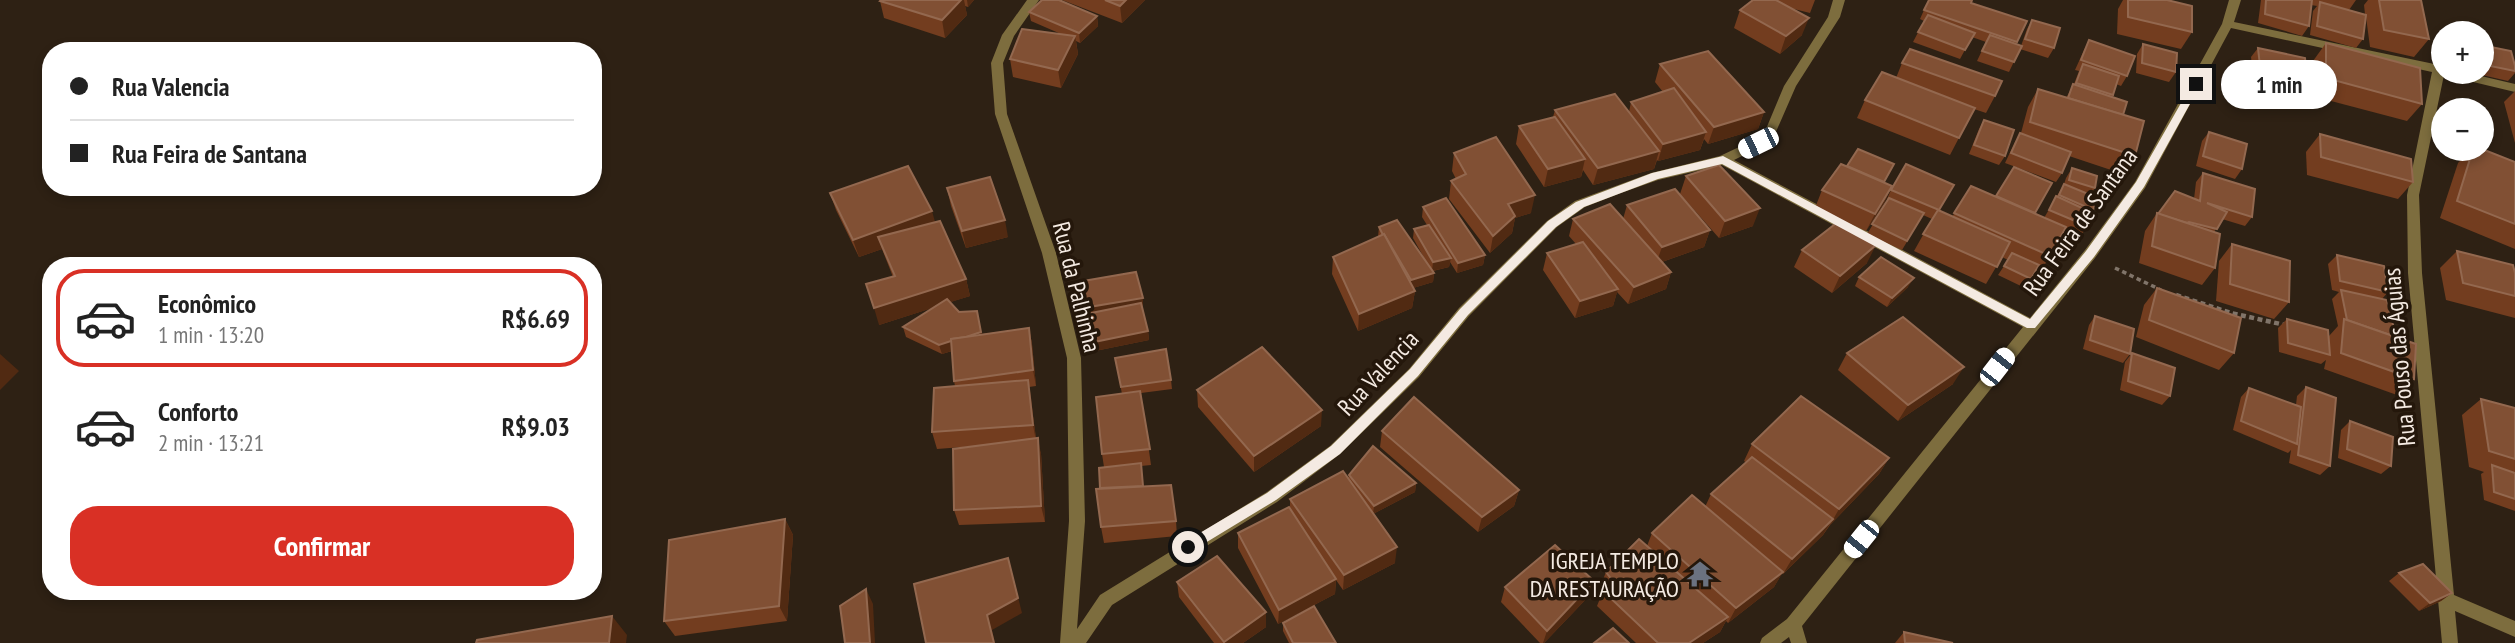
<!DOCTYPE html>
<html lang="pt">
<meta charset="utf-8">
<style>
:root{--surface:#fff;--page:#f6f6f6;--text:#222;--muted:#767676;--line:#e0e0e0;--accent:#d93025}
body{margin:0;font-family:"PT Sans Narrow",sans-serif;background:var(--page);color:var(--text);height:100vh;display:flex;flex-direction:column;font-size:26px;white-space:nowrap}
*{box-sizing:border-box;margin:0}
p{font-size:23px;color:var(--muted)}
.icon{flex:none;width:38px;height:38px;fill:none;stroke:currentColor;stroke-width:2;stroke-linecap:round;stroke-linejoin:round}
.map{position:relative;flex:1;overflow:hidden}
.sheet{position:absolute;left:42px;top:257px;width:560px;height:343px;display:flex;flex-direction:column;background:var(--surface);border-radius:28px;box-shadow:0 4px 10px #0003}
.sheet>*{flex:none}
.banner{position:absolute;left:42px;top:42px;width:560px;height:154px;border-radius:28px;box-shadow:0 4px 10px #0003;display:grid;align-content:center;height:154px;padding:0 28px;background:var(--surface)}
.buttons{position:absolute;left:2431px;top:21px;display:grid;gap:14px}
.buttons a{display:grid;place-items:center;width:63px;height:63px;border-radius:50%;background:var(--surface);box-shadow:0 4px 10px #0003;font-size:35px}
.end{position:absolute;width:32px;height:32px;margin:-16px;border:9px solid #f4eae2;background:#111;box-shadow:0 0 0 4px #111}
.from{border-radius:50%}
.bubble{position:absolute;height:49px;border-radius:24px;background:var(--surface);box-shadow:0 4px 10px #0003;font-size:23px;font-weight:700;line-height:49px;text-align:center}
.car{position:absolute;width:21px;height:42px;margin:-21px -10px;border-radius:9px;box-shadow:0 0 5px 2px #0007;background:linear-gradient(#fff 24%,#345 0 40%,#fff 0 76%,#345 0 86%,#fff 0)}
.banner b{display:flex;align-items:center;gap:24px;height:66px;font-size:26px}
.banner b+b{border-top:2px solid var(--line)}
.banner i{width:18px;height:18px;background:var(--text)}
ul{padding:12px 0 0;list-style:none}
li{display:flex;align-items:center;gap:21px;height:98px;margin:0 14px 10px;padding:0 14px;border:4px solid transparent;border-radius:28px}
li div{flex:1}
li b{display:block;font-size:26px}
li em{font-style:normal;font-weight:700}
li.active{border-color:var(--accent)}
li>.icon{width:63px;height:63px;stroke-width:1.5}
.action{display:flex;gap:14px;margin-top:auto;padding:14px 28px}
.action a{flex:1;height:80px;border-radius:28px;background:var(--accent);color:#fff;font-size:28px;font-weight:700;line-height:80px;text-align:center}
.map>svg:first-child{display:block}
</style>
<div class="map">
<svg width="2515" height="643" viewBox="0 0 2515 643">
<rect width="100%" height="100%" fill="#2e2114"/>
<g fill="none" stroke-linecap="round" stroke-linejoin="round">
<polyline stroke="#807469" stroke-width="3.5" stroke-dasharray="4.5 3.5" stroke-linecap="butt" points="2115,268 2161,290"/>
<polyline stroke="#807469" stroke-width="4.5" stroke-dasharray="5 3.5" stroke-linecap="butt" points="2176,295 2231,313 2285,325"/>
<polygon fill="#7d6d3e" fill-rule="evenodd" points="1027,0 1039,0 1014,36 1003,63 1007,114 1056,253 1081,358 1085,521 1077,629 1100,595 1267,492 1330,446 1409,369 1459,308 1547,221 1575,201 1651,173 1720,156 1754,140 1766,129 1784,86 1828,17 1833,0 1845,0 1840,17 1796,86 1775,134 1762,146 1734,160 2030,318 2085,250 2135,182 2222,24 2229,0 2241,0 2234,22 2439,65 2443,66 2443,72 2464,72 2515,84 2515,92 2444,75 2419,195 2422,273 2454,595 2515,621 2515,637 2455,611 2458,643 2442,643 2408,273 2407,195 2432,72 2231,28 2145,188 2095,258 1802,626 1807,643 1791,643 1789,637 1781,643 1760,643 1762,638 1787,619 2023,327 1722,165 1658,180 1621,193 1585,207 1557,227 1469,316 1419,377 1340,454 1277,502 1112,605 1086,643 1060,643 1069,521 1067,358 1042,253 995,114 991,63 1002,35"/>
</g>
<g fill="#733d1f">
<polygon points="881,0 974,0 968,7 965,6 967,15 945,38 884,18 880,1"/>
<polygon points="1062,0 1145,0 1122,23"/>
<polygon points="1753,0 1815,0 1810,13 1790,8 1802,35 1780,54 1734,28 1740,10"/>
<polygon points="2123,0 2167,0 2192,32 2181,49 2117,34 2118,9"/>
<polygon points="2261,0 2356,0 2349,10 2365,14 2364,5 2368,0 2421,0 2429,39 2414,57 2370,47 2366,17 2363,39 2356,48 2310,35 2313,11 2317,6 2311,5 2309,26 2302,36 2258,23"/>
<polygon points="1971,3 2027,21 2016,44 2021,46 2027,29 2032,20 2054,48 2048,58 2020,49 2009,72 1977,61 1986,42 1972,37 1960,59 1913,42 1924,21 1920,19 1924,10"/>
<polygon points="1029,12 1097,16 1098,26 1080,43 1076,41 1078,54 1061,88 1013,77 1010,59 1061,34 1031,21"/>
<polygon points="2089,40 2127,76 2121,86 2116,84 2112,97 2123,115 2135,156 2123,174 2069,156 2062,173 2056,182 2005,163 2015,142 2020,133 2021,133 2028,107 2038,89 2066,98 2074,84 2079,71 2075,70 2084,50"/>
<polygon points="2326,43 2422,104 2407,121 2312,96 2313,61"/>
<polygon points="2143,44 2176,72 2169,82 2136,73 2137,54"/>
<polygon points="2486,46 2515,66 2515,73 2508,81 2482,75 2482,51"/>
<polygon points="2258,48 2308,85 2300,94 2254,84 2251,57"/>
<polygon points="1902,63 1995,96 1986,113 1974,109 1950,155 1857,118 1865,100 1896,78"/>
<polygon points="1660,64 1764,112 1758,129 1708,144 1704,139 1700,150 1658,161 1657,160 1654,169 1593,185 1583,170 1581,177 1544,187 1516,144 1519,126 1553,117 1555,110 1629,112 1631,102 1663,92 1655,82"/>
<polygon points="2515,91 2515,143 2504,102"/>
<polygon points="1984,120 2005,156 1999,165 1969,154 1979,129"/>
<polygon points="2209,132 2242,169 2235,179 2196,166 2202,141"/>
<polygon points="2320,134 2413,182 2398,199 2307,175 2306,152"/>
<polygon points="2471,149 2482,149 2515,162 2515,249 2440,218 2458,163"/>
<polygon points="1454,153 1531,213 1515,218 1512,233 1490,253 1449,199 1451,181 1456,179 1452,171"/>
<polygon points="1894,164 1884,183 1892,186 1884,203 1866,231 1815,208 1822,190 1847,166"/>
<polygon points="1906,164 1939,211 1952,217 1971,186 2044,218 2064,184 2066,178 2072,168 2095,188 2090,195 2093,210 2087,226 2081,236 2065,229 2050,256 2039,274 2035,272 2025,288 1998,275 2008,260 2002,257 1986,284 1914,251 1932,219 1923,215 1902,250 1867,234 1888,200 1887,199 1891,190"/>
<polygon points="2203,173 2252,217 2245,226 2222,219 2214,232 2215,268 2202,285 2139,263 2145,231 2157,213 2194,199 2196,182"/>
<polygon points="1686,176 1753,226 1719,238 1680,194"/>
<polygon points="947,188 1008,237 966,248 951,206"/>
<polygon points="830,193 935,222 966,279 970,296 950,302 982,334 1029,328 1032,344 1036,386 1029,387 1036,438 1041,454 1045,522 959,525 954,510 989,445 937,449 932,432 955,386 954,381 952,351 942,354 906,337 903,327 935,307 879,325 893,277 882,249 859,257 836,210"/>
<polygon points="1627,205 1710,230 1704,247 1662,262 1671,272 1666,289 1628,304 1617,292 1613,306 1575,318 1543,270 1547,253 1576,244 1569,236 1573,219 1623,219"/>
<polygon points="1423,207 1485,255 1483,265 1457,273 1450,262 1449,267 1433,271 1434,273 1433,282 1413,288 1415,291 1412,308 1358,331 1332,274 1333,257 1378,237 1379,227 1428,265 1413,238 1414,229 1427,225 1422,217"/>
<polygon points="2232,244 2289,302 2274,319 2216,301 2219,261"/>
<polygon points="1802,250 1867,263 1832,293 1794,267"/>
<polygon points="2457,251 2515,273 2515,318 2446,300 2440,268"/>
<polygon points="2337,255 2388,292 2382,299 2396,337 2414,379 2397,395 2324,369 2326,360 2321,364 2279,352 2278,328 2287,319 2329,336 2338,326 2332,299 2339,292 2332,290 2328,264"/>
<polygon points="1859,277 1908,287 1887,307 1855,286"/>
<polygon points="1077,282 1143,307 1142,307 1148,331 1149,340 1095,351 1087,317 1084,317"/>
<polygon points="2157,288 2234,353 2219,370 2136,337 2144,305"/>
<polygon points="2095,316 2130,354 2123,363 2083,349 2089,325"/>
<polygon points="1847,353 1953,384 1898,421 1838,370"/>
<polygon points="2132,353 2170,396 2162,405 2120,390 2125,362"/>
<polygon points="1115,358 1171,380 1172,389 1141,393 1151,465 1141,466 1143,486 1176,521 1177,536 1104,543 1101,527 1100,488 1104,467 1102,454 1122,394"/>
<polygon points="2306,387 2330,466 2320,475 2289,463 2291,450 2288,453 2233,430 2241,397 2249,388 2296,405 2297,396"/>
<polygon points="1197,390 1321,426 1254,472 1198,407"/>
<polygon points="2481,399 2515,408 2515,511 2484,500 2481,474 2484,472 2469,467 2462,415"/>
<polygon points="2350,421 2391,466 2381,474 2338,458 2341,430"/>
<polygon points="1382,431 1519,490 1514,506 1478,532 1380,447"/>
<polygon points="1752,444 1889,458 1879,474 1830,525 1823,535 1783,574 1782,573 1774,587 1728,623 1726,621 1720,632 1703,643 1636,643 1597,606 1603,591 1600,587 1606,572 1647,546 1652,533 1705,507 1711,494 1747,463 1744,461"/>
<polygon points="1349,475 1416,483 1415,492 1373,514 1395,563 1343,590 1336,580 1335,594 1278,624 1238,548 1238,533 1290,508 1290,499 1348,479"/>
<polygon points="785,519 793,535 787,621 675,636 664,621"/>
<polygon points="2399,573 2452,593 2441,601 2419,611 2389,581"/>
<polygon points="1594,581 1589,596 1544,643 1540,643 1501,602 1505,587"/>
<polygon points="1177,582 1266,627 1243,643 1214,643 1179,597"/>
<polygon points="1283,623 1336,643 1289,643 1283,631"/>
<polygon points="1904,632 1953,643 1895,643"/>
</g>
<g fill="#512a12">
<polygon points="961,0 964,0 967,15 945,38 942,20"/>
<polygon points="967,0 974,0 968,7"/>
<polygon points="1126,0 1145,0 1122,23 1120,6"/>
<polygon points="1097,16 1098,26 1080,43 1079,33"/>
<polygon points="1809,18 1802,35 1780,54 1786,36"/>
<polygon points="1075,36 1078,54 1061,88 1058,70"/>
<polygon points="1764,112 1758,129 1708,144 1714,127"/>
<polygon points="1706,132 1700,150 1658,161 1663,144"/>
<polygon points="1659,151 1654,169 1593,185 1598,168"/>
<polygon points="1585,159 1581,177 1544,187 1548,169"/>
<polygon points="1892,186 1884,203 1866,231 1875,214"/>
<polygon points="1535,195 1531,213 1515,218 1512,233 1490,253 1493,236 1508,204"/>
<polygon points="1760,208 1753,226 1719,238 1725,221"/>
<polygon points="932,211 937,229 878,237 882,249 859,257 853,240"/>
<polygon points="1005,220 1008,237 966,248 962,231"/>
<polygon points="1710,230 1704,247 1656,264 1662,247"/>
<polygon points="1876,245 1867,263 1832,293 1840,276"/>
<polygon points="1485,255 1483,265 1457,273 1458,263"/>
<polygon points="1451,258 1449,267 1432,271 1433,262"/>
<polygon points="1671,272 1666,289 1628,304 1634,287"/>
<polygon points="1434,273 1433,282 1410,289 1411,280"/>
<polygon points="1914,278 1908,287 1887,307 1892,298"/>
<polygon points="966,279 970,296 879,325 874,308"/>
<polygon points="1618,289 1613,306 1575,318 1580,301"/>
<polygon points="1415,291 1412,308 1358,331 1359,314"/>
<polygon points="1143,298 1143,307 1084,317 1083,308"/>
<polygon points="977,311 983,341 942,354 939,345"/>
<polygon points="1029,328 1032,344 1036,386 1033,370"/>
<polygon points="1148,331 1149,340 1095,351 1094,342"/>
<polygon points="0,354 19,371 0,390"/>
<polygon points="1964,367 1953,384 1898,421 1908,405"/>
<polygon points="1028,380 1031,397 1036,441 1033,425"/>
<polygon points="1322,410 1321,426 1254,472 1254,456"/>
<polygon points="1038,438 1041,454 1045,522 1041,506"/>
<polygon points="1889,458 1879,474 1830,525 1839,509"/>
<polygon points="1416,483 1415,492 1373,514 1374,506"/>
<polygon points="1519,490 1514,506 1478,532 1482,517"/>
<polygon points="785,519 793,535 787,621 779,606"/>
<polygon points="1833,519 1823,535 1783,574 1792,559"/>
<polygon points="1397,547 1395,563 1343,590 1344,575"/>
<polygon points="1783,572 1774,587 1728,623 1736,608"/>
<polygon points="1012,573 1022,613 992,630 995,643 994,643 987,615"/>
<polygon points="1336,579 1335,594 1278,624 1279,610"/>
<polygon points="1594,581 1589,596 1544,643 1543,643 1547,631"/>
<polygon points="866,589 873,604 875,643 870,643"/>
<polygon points="2452,593 2441,601 2419,611 2430,603"/>
<polygon points="1266,612 1266,627 1243,643 1224,643"/>
<polygon points="612,616 627,635 626,643 609,643"/>
<polygon points="1728,617 1720,632 1703,643 1689,643"/>
</g>
<g fill="#815034" stroke="#93684f" stroke-width="2">
<polygon points="881,0 961,0 942,20 880,1"/>
<polygon points="1042,0 1059,0 1097,16 1079,33 1029,12"/>
<polygon points="1105,0 1126,0 1120,6"/>
<polygon points="1753,0 1776,0 1809,18 1786,36 1740,10"/>
<polygon points="1929,0 1972,0 1971,3 2027,21 2017,42 1924,10"/>
<polygon points="2128,0 2167,0 2192,6 2192,32 2128,17"/>
<polygon points="2266,0 2312,0 2309,26 2265,14"/>
<polygon points="2379,0 2421,0 2429,39 2384,30"/>
<polygon points="2320,2 2366,15 2363,39 2317,26"/>
<polygon points="1928,15 1975,33 1965,50 1918,32"/>
<polygon points="2032,20 2060,28 2054,48 2025,39"/>
<polygon points="1022,29 1075,36 1058,70 1010,59"/>
<polygon points="1990,35 2022,46 2014,62 1982,51"/>
<polygon points="2089,40 2135,56 2127,76 2081,60"/>
<polygon points="2326,43 2420,68 2422,104 2326,78"/>
<polygon points="2143,44 2177,53 2176,72 2142,63"/>
<polygon points="2486,46 2511,51 2515,66 2515,71 2490,66"/>
<polygon points="2258,48 2305,58 2308,85 2261,75"/>
<polygon points="1910,49 2002,81 1995,96 1902,63"/>
<polygon points="1708,51 1764,112 1714,127 1660,64"/>
<polygon points="2083,64 2119,76 2113,95 2076,83"/>
<polygon points="1882,72 1975,108 1959,138 1865,100"/>
<polygon points="2073,84 2127,102 2123,115 2068,98"/>
<polygon points="1674,88 1706,132 1663,144 1631,102"/>
<polygon points="2038,89 2144,121 2135,156 2030,122"/>
<polygon points="1615,94 1659,151 1598,168 1555,110"/>
<polygon points="1555,117 1585,159 1548,169 1519,126"/>
<polygon points="1984,120 2014,130 2005,156 1974,145"/>
<polygon points="2209,132 2247,144 2242,169 2203,156"/>
<polygon points="2020,133 2071,152 2062,173 2011,153"/>
<polygon points="2320,134 2411,159 2413,182 2321,157"/>
<polygon points="1496,137 1535,195 1508,204 1515,216 1493,236 1451,181 1466,174 1454,153"/>
<polygon points="1858,149 1894,164 1884,182 1847,166"/>
<polygon points="2473,149 2482,149 2515,162 2515,224 2457,201"/>
<polygon points="1841,164 1892,186 1875,214 1822,190"/>
<polygon points="1906,164 1954,185 1939,210 1891,190"/>
<polygon points="1719,165 1760,208 1725,221 1686,176"/>
<polygon points="908,166 932,211 853,240 830,193"/>
<polygon points="2014,167 2052,183 2035,213 1996,196"/>
<polygon points="2072,168 2097,176 2095,188 2069,180"/>
<polygon points="2203,173 2255,189 2252,217 2207,203 2227,212 2217,229 2189,222 2187,223 2158,214 2175,191 2200,201"/>
<polygon points="990,177 1005,220 962,231 947,188"/>
<polygon points="2064,184 2098,198 2093,210 2059,195"/>
<polygon points="1971,186 2066,227 2050,256 1954,213"/>
<polygon points="1675,189 1710,230 1662,247 1627,205"/>
<polygon points="2056,196 2095,214 2087,226 2049,210"/>
<polygon points="1446,198 1485,255 1458,263 1423,207"/>
<polygon points="1889,198 1924,213 1907,241 1872,224"/>
<polygon points="1610,204 1671,272 1634,287 1573,219"/>
<polygon points="1938,210 2010,242 1997,267 1923,234"/>
<polygon points="2157,213 2220,234 2215,268 2152,246"/>
<polygon points="1397,220 1434,273 1411,280 1384,234 1383,235 1379,227"/>
<polygon points="940,221 966,279 874,308 866,284 895,276 878,237"/>
<polygon points="1839,221 1876,245 1840,276 1802,250"/>
<polygon points="1429,225 1451,258 1433,262 1414,229"/>
<polygon points="1384,234 1415,291 1359,314 1333,257"/>
<polygon points="1583,242 1618,289 1580,301 1547,253"/>
<polygon points="2232,244 2290,261 2289,302 2230,284"/>
<polygon points="2457,251 2513,265 2515,273 2515,296 2463,283"/>
<polygon points="2012,253 2039,265 2031,279 2004,266"/>
<polygon points="2337,255 2384,266 2388,292 2340,281"/>
<polygon points="1881,257 1914,278 1892,298 1859,277"/>
<polygon points="1136,272 1143,298 1083,308 1077,282"/>
<polygon points="2157,288 2241,318 2234,353 2149,320"/>
<polygon points="2341,290 2387,300 2396,337 2347,320"/>
<polygon points="947,299 959,312 977,311 981,332 966,337 951,339 951,341 939,345 903,327"/>
<polygon points="1141,303 1148,331 1094,342 1086,314"/>
<polygon points="2095,316 2134,329 2130,354 2090,340"/>
<polygon points="1903,317 1964,367 1908,405 1847,353"/>
<polygon points="2287,319 2328,330 2330,355 2288,343"/>
<polygon points="2344,319 2416,344 2414,379 2341,353"/>
<polygon points="1029,328 1033,370 954,381 951,339"/>
<polygon points="1262,347 1322,410 1254,456 1197,390"/>
<polygon points="1166,349 1171,380 1121,387 1115,358"/>
<polygon points="2132,353 2175,368 2170,396 2128,381"/>
<polygon points="1028,380 1033,425 932,432 934,388"/>
<polygon points="2306,387 2336,398 2330,466 2298,455"/>
<polygon points="2249,388 2301,407 2297,444 2241,421"/>
<polygon points="1140,391 1150,449 1102,454 1096,397"/>
<polygon points="1801,396 1889,458 1839,509 1752,444"/>
<polygon points="1414,397 1519,490 1482,517 1382,431"/>
<polygon points="2481,399 2515,408 2515,459 2489,451"/>
<polygon points="2350,421 2393,437 2391,466 2347,449"/>
<polygon points="1038,438 1041,506 954,510 953,449"/>
<polygon points="1373,446 1416,483 1374,506 1349,475"/>
<polygon points="1752,457 1833,519 1792,559 1711,494"/>
<polygon points="1141,463 1143,486 1100,488 1099,468"/>
<polygon points="2492,465 2515,473 2515,499 2494,492"/>
<polygon points="1343,471 1397,547 1344,575 1290,499"/>
<polygon points="1171,485 1176,521 1101,527 1096,489"/>
<polygon points="1692,495 1783,572 1736,608 1652,533"/>
<polygon points="1289,507 1336,579 1279,610 1238,533"/>
<polygon points="785,519 779,606 664,621 669,540"/>
<polygon points="1639,539 1728,617 1689,643 1658,643 1603,591 1615,584 1606,572"/>
<polygon points="1555,545 1594,581 1547,631 1505,587"/>
<polygon points="1217,556 1266,612 1224,642 1177,582"/>
<polygon points="1008,558 1018,598 987,615 994,643 926,643 914,584"/>
<polygon points="2423,564 2452,593 2430,603 2399,573"/>
<polygon points="866,589 870,643 845,643 840,606"/>
<polygon points="1314,606 1336,643 1293,643 1283,623"/>
<polygon points="612,616 609,643 476,643 477,640"/>
<polygon points="1613,628 1629,643 1594,643"/>
<polygon points="1904,632 1953,643 1905,643"/>
</g>
<polygon fill="#f4eae2" points="2193,82 2201,84 2144,187 2094,257 2035,328 2027,328 1722,164 1658,179 1584,207 1556,227 1468,315 1418,376 1340,454 1276,500 1192,551 1188,553 1181,547 1183,543 1267,493 1331,446 1410,369 1460,309 1548,221 1576,202 1652,173 1723,156 2030,319 2086,251 2136,182"/>
<defs>
<g id="temple-bare" transform="scale(2.1)"><path d="M0-6L5-2H3V0L6.5 2.5H4V6H1.5V3h-3V6H-4V2.5H-6.5L-3 0V-2H-5Z" fill="#6b7280" stroke="#24170b" stroke-width="2.5" paint-order="stroke"/></g>
</defs>
<g fill-rule="evenodd">
<use href="#temple-bare" x="1700" y="574"/>
</g>
<g text-anchor="middle" dominant-baseline="central" stroke-width="7" stroke-linejoin="round" paint-order="stroke">
<g font-size="24" fill="#f4eae2" stroke="#24170b">
<text transform="translate(2080 222) rotate(-54)">Rua Feira de Santana</text>
<text transform="translate(1077 287) rotate(76)">Rua da Palhinha</text>
<text transform="translate(2399 357) rotate(-95)">Rua Pouso das Águias</text>
<text transform="translate(1378 373) rotate(-47)">Rua Valencia</text>
</g>
<g font-size="24" fill="#f4eae2" stroke="#24170b" text-anchor="end">
<text x="1679" y="560">IGREJA TEMPLO<tspan x="1679" dy="28">DA RESTAURAÇÃO</tspan></text>
</g>
</g>
</svg>
<div class="buttons">
<a>+</a>
<a>−</a>
</div>
<i class="end from" style="left:1188px;top:547px"></i>
<i class="end" style="left:2196px;top:84px"></i>
<div class="bubble" style="left:2221px;top:60px;width:116px">1 min</div>
<i class="car" style="left:1758px;top:143px;rotate:244deg"></i>
<i class="car" style="left:1997px;top:367px;rotate:38deg"></i>
<i class="car" style="left:1861px;top:539px;rotate:219deg"></i>
<div class="banner">
<b><i class="from"></i>Rua Valencia</b>
<b><i></i>Rua Feira de Santana</b>
</div>
<section class="sheet">
<ul>
<li class="active"><svg class="icon" aria-label="car" viewBox="0 0 24 24"><path d="M5 17H2v-5l4-1 3-4h7l3 4 3 1v5h-3M9 17h6M6 11h13"/><circle cx="7" cy="17" r="2"/><circle cx="17" cy="17" r="2"/></svg><div><b>Econômico</b><p>1 min · 13:20</p></div><em>R$6.69</em></li>
<li><svg class="icon" aria-label="car" viewBox="0 0 24 24"><path d="M5 17H2v-5l4-1 3-4h7l3 4 3 1v5h-3M9 17h6M6 11h13"/><circle cx="7" cy="17" r="2"/><circle cx="17" cy="17" r="2"/></svg><div><b>Conforto</b><p>2 min · 13:21</p></div><em>R$9.03</em></li>
</ul>
<div class="action"><a>Confirmar</a></div>
</section>
</div>
